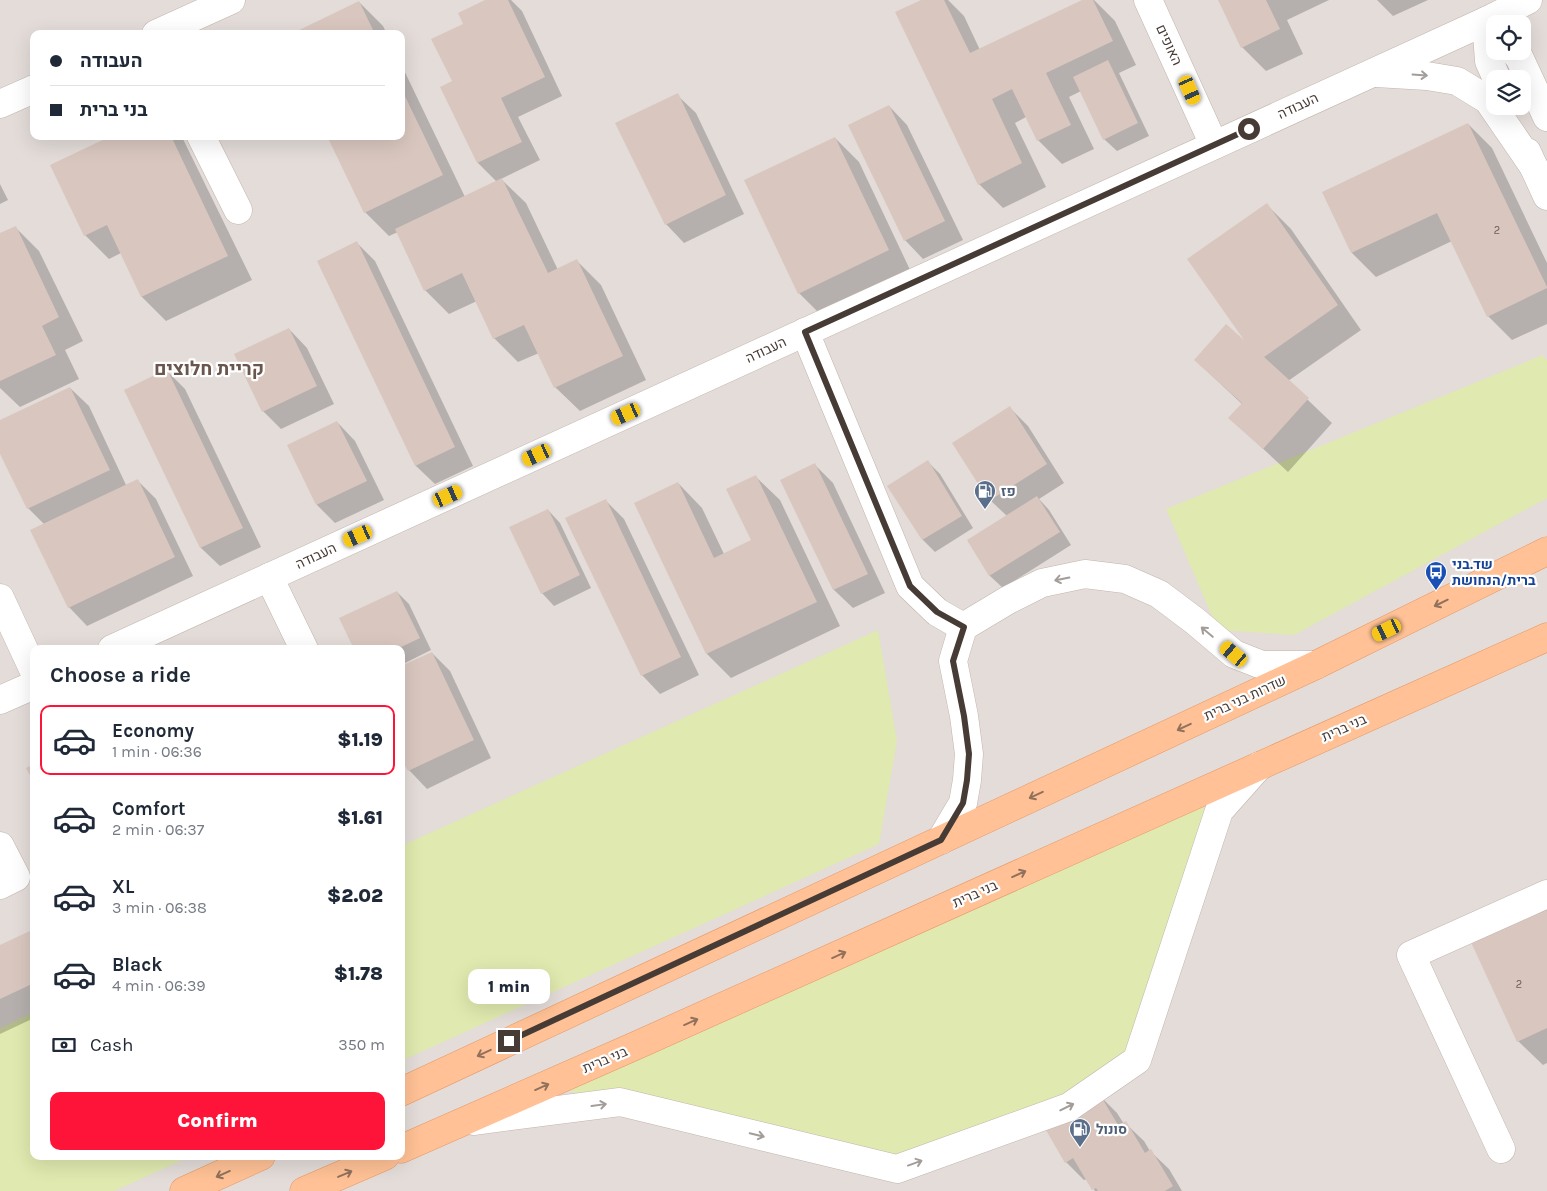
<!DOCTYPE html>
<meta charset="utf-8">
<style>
:root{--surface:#fff;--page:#f6f6f7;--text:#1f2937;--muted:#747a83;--line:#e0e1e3;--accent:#fe1438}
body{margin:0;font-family:Karla,Heebo,sans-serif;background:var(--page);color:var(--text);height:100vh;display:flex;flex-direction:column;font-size:19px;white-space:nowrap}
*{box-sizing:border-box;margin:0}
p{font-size:16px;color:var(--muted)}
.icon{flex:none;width:28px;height:28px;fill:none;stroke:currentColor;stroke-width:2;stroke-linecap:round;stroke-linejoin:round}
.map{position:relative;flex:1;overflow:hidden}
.side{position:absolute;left:30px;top:645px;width:375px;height:515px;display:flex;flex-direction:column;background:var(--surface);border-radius:10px;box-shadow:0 5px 20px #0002}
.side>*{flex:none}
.banner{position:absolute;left:30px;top:30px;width:375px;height:110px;border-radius:10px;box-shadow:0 5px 20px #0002;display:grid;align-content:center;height:110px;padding:0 20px;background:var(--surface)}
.tools{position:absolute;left:1486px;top:15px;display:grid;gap:10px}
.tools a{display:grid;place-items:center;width:45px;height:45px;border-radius:10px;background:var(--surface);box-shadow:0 5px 20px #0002;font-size:25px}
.end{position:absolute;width:22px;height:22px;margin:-11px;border:6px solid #473b36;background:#fff;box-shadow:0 0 0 2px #fff}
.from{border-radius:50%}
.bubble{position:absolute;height:35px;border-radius:10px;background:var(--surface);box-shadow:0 5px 20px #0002;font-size:16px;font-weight:800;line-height:35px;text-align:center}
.car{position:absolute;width:15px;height:30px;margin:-15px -8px;border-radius:6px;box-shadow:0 0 4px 1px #0007;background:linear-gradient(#f5c518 24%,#345 0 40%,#f5c518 0 76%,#345 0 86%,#f5c518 0)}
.banner b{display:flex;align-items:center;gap:18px;height:48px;font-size:19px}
.banner b+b{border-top:1px solid var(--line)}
.banner i{width:12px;height:12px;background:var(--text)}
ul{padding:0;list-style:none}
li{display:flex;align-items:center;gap:15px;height:70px;margin:0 10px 8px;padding:0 10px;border:2px solid transparent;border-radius:10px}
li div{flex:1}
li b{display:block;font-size:19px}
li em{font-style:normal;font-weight:800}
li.on{border-color:var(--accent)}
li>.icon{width:45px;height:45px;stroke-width:1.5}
h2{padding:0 20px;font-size:22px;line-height:60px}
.pay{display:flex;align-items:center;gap:12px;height:55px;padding:0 20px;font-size:19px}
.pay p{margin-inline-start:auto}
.action{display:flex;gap:10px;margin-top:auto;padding:10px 20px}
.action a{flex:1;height:58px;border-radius:10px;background:var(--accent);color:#fff;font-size:20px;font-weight:800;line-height:58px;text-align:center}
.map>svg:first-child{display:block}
</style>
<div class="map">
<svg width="1547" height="1191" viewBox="0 0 1547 1191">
<rect width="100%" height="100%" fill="#f4ece7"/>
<path fill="#e3dcd9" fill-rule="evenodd" d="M0 0H1547V1191H0ZM1495 24H1522V51H1495ZM34 34H401V136H34ZM1495 79H1522V106H1495ZM34 649H401V1156H34Z"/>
<g fill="#e0e9af">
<polygon points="1543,355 1547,361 1547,498 1294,635 1218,630 1166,509"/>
<polygon points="878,630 897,741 879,844 401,1061 401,846"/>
<polygon points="1180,802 1219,811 1137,1060 1069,1107 897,1169 620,1102 545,1086"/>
<polygon points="34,1012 34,1156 191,1156 114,1191 0,1191 0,1028"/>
</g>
<g fill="#0003">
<polygon points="487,0 511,0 522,11 562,96 518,117 540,160 501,179 526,203 558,270 577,261 601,285 646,380 580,411 555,387 539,353 518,362 494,338 477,301 449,314 425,290 398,232 389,236 365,212 401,136 401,64 465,197 497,182 478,163 442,87 453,82 465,25"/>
<polygon points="924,0 948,0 964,16 980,50 1085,0 1094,0 1115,21 1136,65 1119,73 1149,136 1117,151 1104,139 1081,91 1069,97 1094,149 1062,164 1038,140 1026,117 1015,123 1046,187 1003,208 979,184"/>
<polygon points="1220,0 1329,0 1287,20 1303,54 1266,71 1242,47"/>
<polygon points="1377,0 1428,0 1393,16"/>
<polygon points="359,2 383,26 387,34 294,34"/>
<polygon points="677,95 696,113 744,214 684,243 666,224"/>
<polygon points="889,106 907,125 963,240 923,259 905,240"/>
<polygon points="1468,124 1492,148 1547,263 1547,324 1512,340 1488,316 1452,241 1376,277 1352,253 1323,193"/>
<polygon points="114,136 181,136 183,139 252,280 166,321 142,297 121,253 109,259 85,235"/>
<polygon points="835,138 859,162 912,274 823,317 799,293"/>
<polygon points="0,184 8,200 0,204"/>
<polygon points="1267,205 1291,229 1361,330 1288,381 1332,423 1288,472 1230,418 1242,404 1195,360 1247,343"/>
<polygon points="15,227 39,251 83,341 65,350 79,379 20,407 0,388 0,235"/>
<polygon points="357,243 375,261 473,466 435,484 416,466 318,261"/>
<polygon points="289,329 307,348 334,404 281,429 263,411"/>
<polygon points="167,371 185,389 261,547 220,566 201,548 126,390"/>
<polygon points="70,388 89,406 126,485 137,480 156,499 193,576 87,626 69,607 44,524 28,508 0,451 0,421"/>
<polygon points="1010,408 1028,426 1064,483 1039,499 1049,510 1071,545 1003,588 990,576 968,541 1007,516 990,500"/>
<polygon points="337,422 355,441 384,500 335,523 317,505"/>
<polygon points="928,462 940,474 973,528 935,552 923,540 889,486"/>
<polygon points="815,465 833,483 885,593 853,608 834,590 782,481"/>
<polygon points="755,476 780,500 840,626 731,678 707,654 678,483 702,508 724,554 752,541"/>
<polygon points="606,501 624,519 699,675 660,694 642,675"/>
<polygon points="548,510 560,523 591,588 554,606 542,593"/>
<polygon points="397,592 409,604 431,650 401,665 401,649 355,649"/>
<polygon points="432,653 450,671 491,758 427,789 409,770"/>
<polygon points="1547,906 1547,1063 1543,1065 1518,1041"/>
<polygon points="34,931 34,1018 0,1034 0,947"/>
<polygon points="1099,1095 1117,1113 1124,1124 1125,1123 1144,1141 1150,1151 1169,1169 1182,1191 1095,1191 1087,1179 1084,1180 1066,1162"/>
</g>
<g fill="#d9c7bf">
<polygon points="485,0 508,0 545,77 501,98 522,142 477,163 440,87 452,81 431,39 463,24 458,13"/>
<polygon points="921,0 944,0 970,53 1082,0 1093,0 1113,41 1046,73 1071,125 1037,141 1012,89 992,99 1022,163 978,185 895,12"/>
<polygon points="1218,0 1266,0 1280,29 1241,48"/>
<polygon points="359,1 375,34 291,34"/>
<polygon points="1108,60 1138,123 1103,140 1073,77"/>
<polygon points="401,88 443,175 364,213 327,136 401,136"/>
<polygon points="678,93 726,195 665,225 615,123"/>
<polygon points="889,105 945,221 904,241 848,125"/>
<polygon points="1468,123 1547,287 1547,288 1487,317 1437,213 1351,253 1322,192"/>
<polygon points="111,136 171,136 228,256 141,297 107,225 84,236 50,165"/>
<polygon points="835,137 889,250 798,294 744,180"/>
<polygon points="502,178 548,273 577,259 623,356 554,388 524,325 493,339 462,273 424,291 395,229"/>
<polygon points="1267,203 1338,305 1264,357 1309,398 1263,449 1228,418 1242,403 1194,360 1226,324 1244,340 1187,259"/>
<polygon points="16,226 59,317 42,326 56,355 0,381 0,233"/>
<polygon points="357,241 455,447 415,466 317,261"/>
<polygon points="289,328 317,386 262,412 234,354"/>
<polygon points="167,369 243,528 200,548 124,390"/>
<polygon points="70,387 110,470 27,509 0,454 0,420"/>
<polygon points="1010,406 1047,464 989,501 952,443"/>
<polygon points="337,421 367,481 316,505 287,445"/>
<polygon points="928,460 962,516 922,540 887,486"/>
<polygon points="815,463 868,574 833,590 780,480"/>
<polygon points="756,475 817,602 706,654 634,503 678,482 714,558 751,540 726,489"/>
<polygon points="138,479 175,557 68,608 30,530"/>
<polygon points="1037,496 1060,532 989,576 967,540"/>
<polygon points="606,499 681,657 641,676 565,518"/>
<polygon points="548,509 580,575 541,594 509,527"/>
<polygon points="397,591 420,638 397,649 354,649 339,618"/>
<polygon points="432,652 474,740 408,771 401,758 401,666"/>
<polygon points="34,764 34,783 26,768"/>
<polygon points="1547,905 1547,1028 1517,1042 1470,940"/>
<polygon points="34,929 34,983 0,999 0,945"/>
<polygon points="1099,1093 1118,1125 1126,1121 1145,1153 1151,1149 1173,1186 1165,1191 1098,1191 1096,1188 1092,1190 1073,1158 1065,1163 1043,1125"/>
</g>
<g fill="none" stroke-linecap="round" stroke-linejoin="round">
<g stroke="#c3b4ad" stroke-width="29">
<g id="minor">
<polyline points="1148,0 1214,145"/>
<polyline points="1486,21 1489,61 1497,79"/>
<polyline points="156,34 231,0"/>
<polyline points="1513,51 1519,57 1547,117"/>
<polyline points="1376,73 1427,76 1457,81 1488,100 1534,167"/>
<polyline points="0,104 34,89"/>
<polyline points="201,136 238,210"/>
<polyline points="1527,152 1547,196"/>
<polyline points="805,332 910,586 937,612 963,627"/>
<polyline points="269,577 304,649"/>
<polyline points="0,598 34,671"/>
<polyline points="112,649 1486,21 1528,0"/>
<polyline points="0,700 34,685"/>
<polyline points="941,840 963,803 967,780 969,754 964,716 953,661 963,627 1008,600 1042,583 1085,574 1125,579 1159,594 1195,621 1234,654 1262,665 1316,665"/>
<polyline points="0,846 16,877 0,885"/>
<polyline points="473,1121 620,1102 897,1169 1069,1107 1137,1060 1219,811 1259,766"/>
<polyline points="1501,1149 1411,955 1547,894"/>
</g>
</g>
<g stroke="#e69763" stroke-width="29">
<g id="major">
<polyline points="401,1092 1316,665 1547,551"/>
<polyline points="401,1149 635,1046 1547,637"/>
<polyline points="184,1191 261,1156"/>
<polyline points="304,1191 385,1156"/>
</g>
</g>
<use href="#minor" stroke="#fff" stroke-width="28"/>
<use href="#major" stroke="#ffc195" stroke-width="28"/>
</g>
<defs><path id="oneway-shaft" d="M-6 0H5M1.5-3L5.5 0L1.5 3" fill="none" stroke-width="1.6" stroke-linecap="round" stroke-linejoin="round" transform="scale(1.25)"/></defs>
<g stroke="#a39d9a">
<use href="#oneway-shaft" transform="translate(1420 75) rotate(4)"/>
<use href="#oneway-shaft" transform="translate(1062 579) rotate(169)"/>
<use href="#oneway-shaft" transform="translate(1207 632) rotate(-140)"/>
<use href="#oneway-shaft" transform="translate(599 1105) rotate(-8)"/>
<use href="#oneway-shaft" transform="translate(1067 1107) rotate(-26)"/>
<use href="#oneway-shaft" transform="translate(757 1135) rotate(14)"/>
<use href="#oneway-shaft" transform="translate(915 1163) rotate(-20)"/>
</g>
<g stroke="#91715c">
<use href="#oneway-shaft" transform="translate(1441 603) rotate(154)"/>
<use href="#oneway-shaft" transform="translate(1184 727) rotate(155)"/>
<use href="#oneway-shaft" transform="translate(1036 795) rotate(155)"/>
<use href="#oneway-shaft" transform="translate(1019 874) rotate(-24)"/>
<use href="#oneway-shaft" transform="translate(839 955) rotate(-24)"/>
<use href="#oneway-shaft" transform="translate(691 1022) rotate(-24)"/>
<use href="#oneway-shaft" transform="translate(484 1053) rotate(155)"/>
<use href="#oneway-shaft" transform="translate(542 1087) rotate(-24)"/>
<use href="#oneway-shaft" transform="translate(223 1174) rotate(156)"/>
<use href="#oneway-shaft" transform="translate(345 1174) rotate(-23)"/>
</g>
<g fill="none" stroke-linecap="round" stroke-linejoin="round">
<polyline stroke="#473b36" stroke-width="6" points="509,1041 941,840 963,803 967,780 969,754 964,716 953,661 964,627 937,612 910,586 805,332 1249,129"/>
</g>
<defs>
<g id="fuel-pin" transform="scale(1.125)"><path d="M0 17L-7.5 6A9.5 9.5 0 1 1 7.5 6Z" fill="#5c6f8a" stroke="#fff"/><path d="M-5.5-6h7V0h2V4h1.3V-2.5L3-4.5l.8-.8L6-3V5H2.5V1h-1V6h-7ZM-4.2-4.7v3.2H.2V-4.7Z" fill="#fff"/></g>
<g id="bus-pin" transform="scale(1.125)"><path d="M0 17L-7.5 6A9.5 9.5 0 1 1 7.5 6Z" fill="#1a4fb4" stroke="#fff"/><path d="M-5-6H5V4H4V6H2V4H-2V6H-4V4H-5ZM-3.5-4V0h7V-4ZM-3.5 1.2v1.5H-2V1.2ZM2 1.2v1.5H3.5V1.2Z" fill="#fff"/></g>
</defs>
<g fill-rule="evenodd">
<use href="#fuel-pin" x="985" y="491"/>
<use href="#bus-pin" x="1436" y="572"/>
<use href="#fuel-pin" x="1080" y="1129"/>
</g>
<g text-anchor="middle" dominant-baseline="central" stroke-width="4.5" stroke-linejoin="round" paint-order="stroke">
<g font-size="11" fill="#6c5e58">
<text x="1497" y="230">2</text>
<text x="1519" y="984">2</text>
</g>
<g font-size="14" fill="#473b36" stroke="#fff">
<text transform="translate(1169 45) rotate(65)">האופים</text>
<text transform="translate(1298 106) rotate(-25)">העבודה</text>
<text transform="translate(766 350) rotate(-25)">העבודה</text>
<text transform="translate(316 556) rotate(-25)">העבודה</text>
<text transform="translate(1245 698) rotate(-25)">שדרות בני ברית</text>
<text transform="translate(1344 728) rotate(-24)">בני ברית</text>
<text transform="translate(975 894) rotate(-24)">בני ברית</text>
<text transform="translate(605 1060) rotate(-23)">בני ברית</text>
</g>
<g font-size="14" font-weight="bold" fill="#4e5e75" stroke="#fff" text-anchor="start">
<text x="1001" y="491">פז</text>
<text x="1096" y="1129">סונול</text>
</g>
<g font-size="14" font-weight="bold" fill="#164399" stroke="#fff" text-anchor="start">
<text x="1452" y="564">שד.בני<tspan x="1452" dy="16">ברית/הנחושת</tspan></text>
</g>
<g font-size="19" font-weight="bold" fill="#6a564d" stroke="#fff">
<text x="209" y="369">קריית חלוצים</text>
</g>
</g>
</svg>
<div class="tools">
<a><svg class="icon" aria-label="locate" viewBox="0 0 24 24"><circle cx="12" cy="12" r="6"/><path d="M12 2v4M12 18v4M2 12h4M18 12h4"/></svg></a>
<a><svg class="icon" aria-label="layers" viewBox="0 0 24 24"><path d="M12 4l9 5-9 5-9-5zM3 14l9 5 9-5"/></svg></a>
</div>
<i class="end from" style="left:1249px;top:129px"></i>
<i class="end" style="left:509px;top:1041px"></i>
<div class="bubble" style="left:468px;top:969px;width:82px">1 min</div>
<i class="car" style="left:1190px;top:90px;rotate:156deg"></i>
<i class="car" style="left:626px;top:414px;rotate:246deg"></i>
<i class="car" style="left:537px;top:455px;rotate:245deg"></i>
<i class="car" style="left:448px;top:496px;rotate:66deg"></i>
<i class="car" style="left:358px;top:536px;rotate:246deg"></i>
<i class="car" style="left:1387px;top:630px;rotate:244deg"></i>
<i class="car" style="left:1234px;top:654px;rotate:310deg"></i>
<div class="banner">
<b><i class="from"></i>העבודה</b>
<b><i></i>בני ברית</b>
</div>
<section class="side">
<h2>Choose a ride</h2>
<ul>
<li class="on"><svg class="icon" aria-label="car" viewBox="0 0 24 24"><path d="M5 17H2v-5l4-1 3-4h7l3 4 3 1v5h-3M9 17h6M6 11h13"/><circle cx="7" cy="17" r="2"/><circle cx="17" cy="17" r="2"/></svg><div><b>Economy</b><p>1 min · 06:36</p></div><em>$1.19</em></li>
<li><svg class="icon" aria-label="car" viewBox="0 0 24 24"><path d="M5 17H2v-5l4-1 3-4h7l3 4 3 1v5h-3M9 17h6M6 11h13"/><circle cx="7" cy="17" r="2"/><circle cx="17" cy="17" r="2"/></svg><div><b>Comfort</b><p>2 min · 06:37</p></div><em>$1.61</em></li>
<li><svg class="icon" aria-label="car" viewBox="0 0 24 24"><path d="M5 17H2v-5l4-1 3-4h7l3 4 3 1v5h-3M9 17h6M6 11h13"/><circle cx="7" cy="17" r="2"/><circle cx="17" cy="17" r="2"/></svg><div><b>XL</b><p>3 min · 06:38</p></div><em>$2.02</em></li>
<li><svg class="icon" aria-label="car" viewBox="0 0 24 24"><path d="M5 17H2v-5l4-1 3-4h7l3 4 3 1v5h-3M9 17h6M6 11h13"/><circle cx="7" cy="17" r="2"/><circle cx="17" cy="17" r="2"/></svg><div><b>Black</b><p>4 min · 06:39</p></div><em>$1.78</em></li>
</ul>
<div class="pay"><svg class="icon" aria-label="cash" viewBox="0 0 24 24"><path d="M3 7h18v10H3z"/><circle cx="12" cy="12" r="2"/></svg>Cash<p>350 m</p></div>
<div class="action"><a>Confirm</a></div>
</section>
</div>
